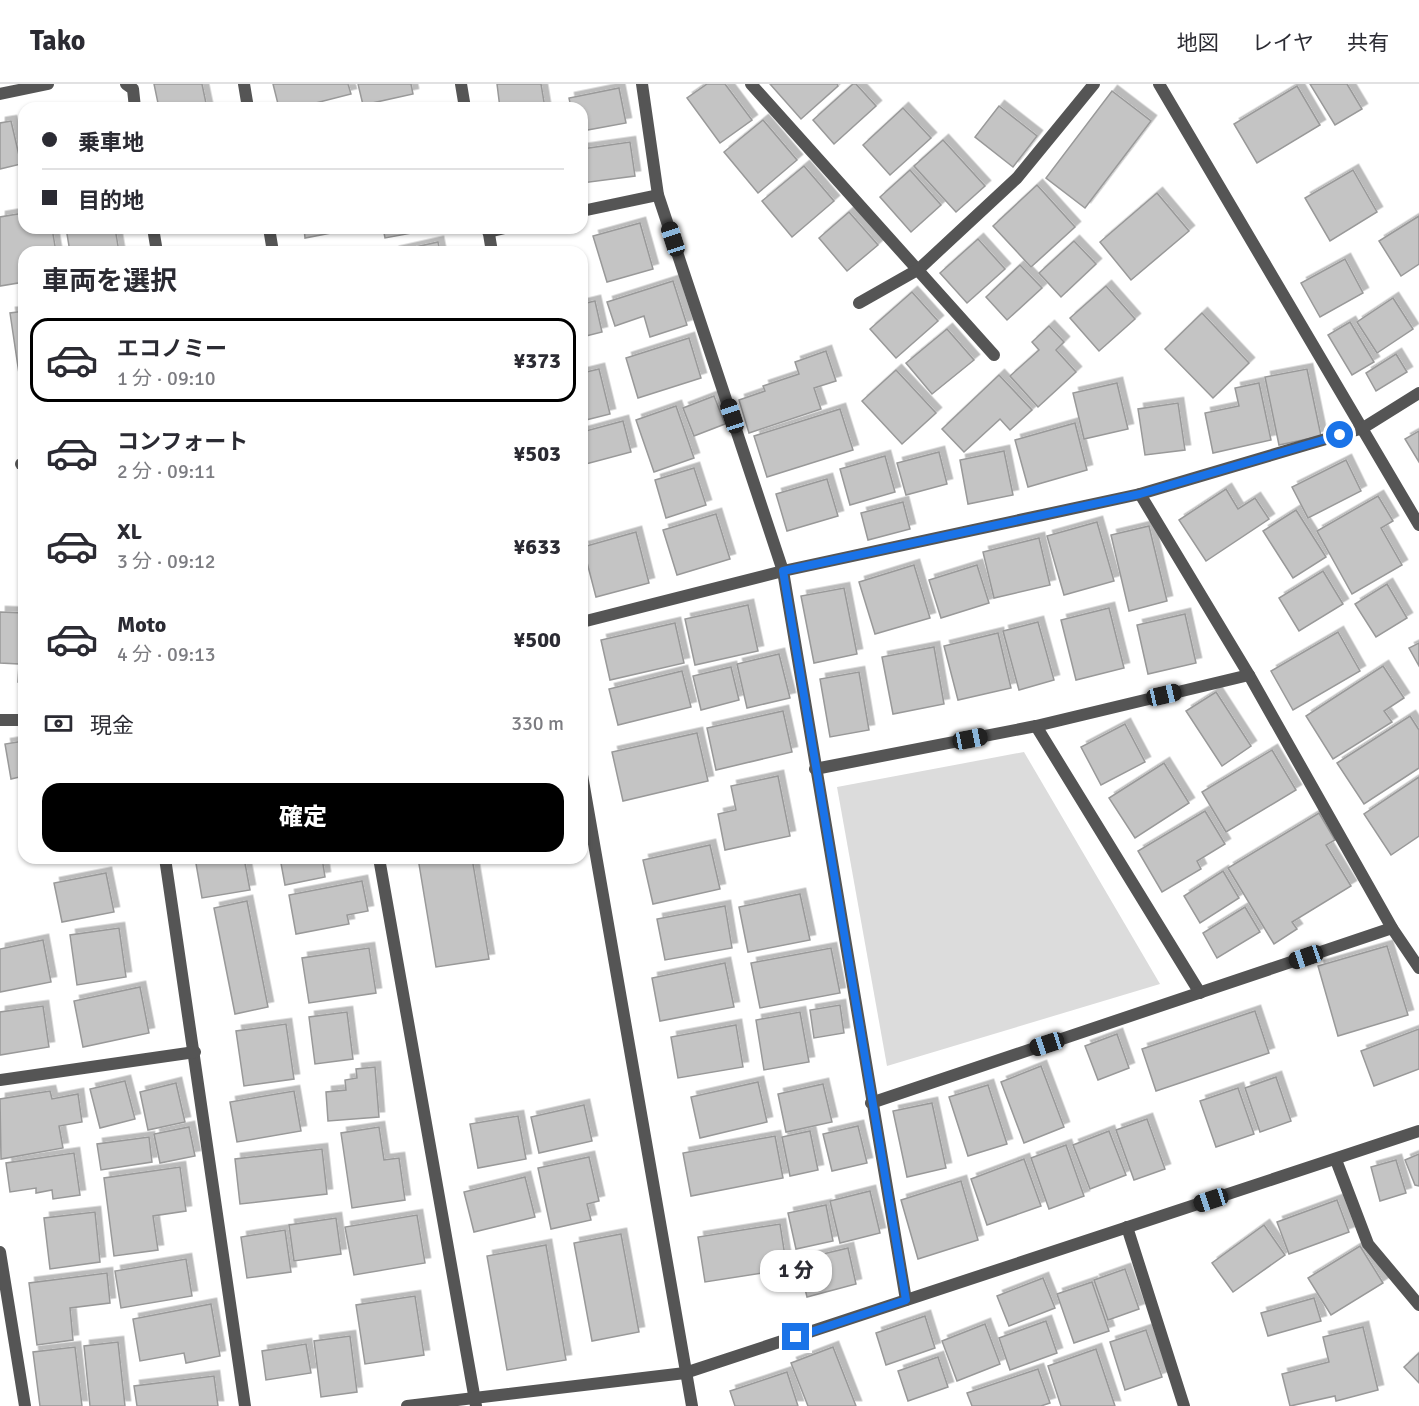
<!DOCTYPE html>
<html lang="ja">
<meta charset="utf-8">
<style>
:root{--surface:#fff;--page:#f2f2f3;--text:#2b2b33;--muted:#7c7c81;--line:#e1e1e2;--accent:#000}
body{margin:0;font-family:Signika,"Noto Sans JP",sans-serif;background:var(--page);color:var(--text);height:100vh;display:flex;flex-direction:column;font-size:22px;white-space:nowrap}
*{box-sizing:border-box;margin:0}
p{font-size:20px;color:var(--muted)}
.icon{flex:none;width:33px;height:33px;fill:none;stroke:currentColor;stroke-width:2;stroke-linecap:round;stroke-linejoin:round}
.map{position:relative;flex:1;overflow:hidden}
.details{position:absolute;left:18px;top:162px;width:570px;height:618px;display:flex;flex-direction:column;background:var(--surface);border-radius:18px;box-shadow:0 2px 4px #0004}
.details>*{flex:none}
.hud{position:absolute;left:18px;top:18px;width:570px;height:132px;border-radius:18px;box-shadow:0 2px 4px #0004;display:grid;align-content:center;height:132px;padding:0 24px;background:var(--surface)}
.end{position:absolute;width:27px;height:27px;margin:-14px;border:8px solid #1a73e8;background:#fff;box-shadow:0 0 0 3px #fff}
.from{border-radius:50%}
.bubble{position:absolute;height:42px;border-radius:18px;background:var(--surface);box-shadow:0 2px 4px #0004;font-size:20px;font-weight:800;line-height:42px;text-align:center}
.car{position:absolute;width:18px;height:36px;margin:-18px -9px;border-radius:8px;box-shadow:0 0 4px 2px #0007;background:linear-gradient(#222 24%,#8ab4d8 0 40%,#222 0 76%,#8ab4d8 0 86%,#222 0)}
.hud b{display:flex;align-items:center;gap:21px;height:57px;font-size:22px}
.hud b+b{border-top:2px solid var(--line)}
.hud i{width:15px;height:15px;background:var(--text)}
ul{padding:0;list-style:none}
li{display:flex;align-items:center;gap:18px;height:84px;margin:0 12px 9px;padding:0 12px;border:3px solid transparent;border-radius:18px}
li div{flex:1}
li b{display:block;font-size:22px}
li em{font-style:normal;font-weight:800}
li.current{border-color:var(--accent)}
li>.icon{width:54px;height:54px;stroke-width:1.5}
h2{padding:0 24px;font-size:27px;line-height:72px}
.pay{display:flex;align-items:center;gap:15px;height:66px;padding:0 24px;font-size:22px}
.pay p{margin-inline-start:auto}
.cta{display:flex;gap:12px;margin-top:auto;padding:12px 24px}
.cta a{flex:1;height:69px;border-radius:18px;background:var(--accent);color:#fff;font-size:24px;font-weight:800;line-height:69px;text-align:center}
header{display:flex;align-items:center;gap:36px;box-sizing:border-box;height:84px;padding:0 30px;background:var(--surface);border-bottom:2px solid var(--line)}
header strong{font-size:28px}
nav{display:flex;gap:33px;margin-inline-start:auto;font-size:21px}
.map>svg:first-child{display:block}
</style>
<header>
<strong>Tako</strong>
<nav><a>地図</a><a>レイヤ</a><a>共有</a></nav>
</header>
<div class="map">
<svg width="1419" height="1322" viewBox="0 0 1419 1322">
<defs>
<filter id="shadow"><feDropShadow dx="5.5" dy="-5.5" stdDeviation="0" flood-color="#0004"/></filter>
</defs>
<rect width="100%" height="100%" fill="#fff"/>
<polygon fill="#dcdcdc" points="1024,668 1160,900 887,982 837,703"/>
<g fill="#c4c4c4" stroke="#999" stroke-width="1.5" filter="url(#shadow)">
<polygon points="154,0 202,0 207,24 159,24"/>
<polygon points="273,0 348,0 351,10 296,24 279,24"/>
<polygon points="358,0 411,0 413,10 363,21"/>
<polygon points="497,0 541,0 545,24 500,24"/>
<polygon points="707,0 725,0 752,36 720,59 687,14"/>
<polygon points="770,0 837,0 838,2 801,35"/>
<polygon points="853,0 856,0 876,22 834,60 813,36"/>
<polygon points="1310,0 1347,0 1362,25 1335,41"/>
<polygon points="1297,2 1320,41 1257,79 1234,40"/>
<polygon points="619,4 626,39 582,47 582,24 571,24 569,14"/>
<polygon points="1112,7 1151,37 1085,124 1046,94"/>
<polygon points="999,22 1037,52 1013,83 975,53"/>
<polygon points="903,24 931,54 890,91 863,61"/>
<polygon points="763,36 797,76 758,109 724,68"/>
<polygon points="11,37 21,80 0,85 0,39"/>
<polygon points="943,56 985,102 956,128 914,82"/>
<polygon points="630,58 635,92 582,99 582,65"/>
<polygon points="804,82 834,117 792,153 762,117"/>
<polygon points="910,86 941,121 911,148 880,113"/>
<polygon points="1353,86 1377,128 1330,157 1305,114"/>
<polygon points="1037,101 1075,143 1031,183 993,142"/>
<polygon points="1157,109 1189,147 1131,196 1100,158"/>
<polygon points="849,128 878,161 847,187 819,154"/>
<polygon points="24,129 24,144 52,144 56,168 24,168 24,198 0,202 0,133"/>
<polygon points="1419,132 1419,180 1401,192 1379,157"/>
<polygon points="640,139 653,185 607,198 593,152"/>
<polygon points="66,144 115,144 119,168 70,168"/>
<polygon points="304,144 357,144 305,154"/>
<polygon points="383,144 422,144 423,147 385,154"/>
<polygon points="978,155 1005,185 967,219 940,189"/>
<polygon points="1074,157 1096,180 1061,213 1039,189"/>
<polygon points="438,158 440,168 393,168"/>
<polygon points="1345,175 1363,209 1320,233 1301,199"/>
<polygon points="1020,181 1042,204 1007,236 986,213"/>
<polygon points="673,197 687,241 650,253 644,232 615,242 607,218"/>
<polygon points="1106,202 1135,235 1099,267 1070,234"/>
<polygon points="912,208 938,237 896,274 870,245"/>
<polygon points="1393,214 1413,245 1377,269 1357,238"/>
<polygon points="595,217 602,248 582,253 582,220"/>
<polygon points="24,227 24,303 21,303 10,229"/>
<polygon points="1202,229 1249,279 1213,314 1165,265"/>
<polygon points="1350,238 1374,278 1352,291 1328,251"/>
<polygon points="1049,242 1064,258 1056,266 1076,288 1038,323 1010,292 1039,266 1032,258"/>
<polygon points="947,245 974,276 932,310 906,279"/>
<polygon points="689,254 701,294 638,314 626,274"/>
<polygon points="826,267 836,297 814,304 821,325 749,349 739,316 765,307 763,302 799,290 795,278"/>
<polygon points="1396,270 1407,288 1376,307 1366,289"/>
<polygon points="599,285 610,330 582,337 582,289"/>
<polygon points="1307,285 1321,352 1279,361 1265,293"/>
<polygon points="896,286 936,329 902,360 862,317"/>
<polygon points="999,291 1032,326 1010,346 1000,335 964,368 942,345"/>
<polygon points="1117,299 1128,345 1084,355 1073,309"/>
<polygon points="1259,299 1271,356 1213,369 1205,329 1239,322 1235,304"/>
<polygon points="714,312 725,340 694,352 683,324"/>
<polygon points="1178,319 1185,366 1145,371 1138,325"/>
<polygon points="676,322 694,374 654,388 636,336"/>
<polygon points="840,325 853,366 767,393 754,352"/>
<polygon points="623,337 631,368 582,381 582,348"/>
<polygon points="1075,339 1087,386 1028,403 1015,356"/>
<polygon points="1419,347 1419,378 1405,355"/>
<polygon points="1004,367 1013,411 968,420 960,376"/>
<polygon points="939,368 947,400 906,411 897,379"/>
<polygon points="885,372 895,408 850,421 840,385"/>
<polygon points="1346,376 1361,407 1308,434 1292,403"/>
<polygon points="694,384 706,421 666,434 655,396"/>
<polygon points="827,395 838,432 787,447 776,410"/>
<polygon points="1226,405 1238,425 1255,414 1269,435 1206,477 1179,436"/>
<polygon points="1378,412 1393,437 1381,444 1402,481 1352,510 1317,447"/>
<polygon points="903,418 910,445 868,456 861,429"/>
<polygon points="1296,426 1326,473 1293,494 1263,447"/>
<polygon points="716,430 730,475 677,491 663,446"/>
<polygon points="1097,438 1114,497 1064,511 1047,452"/>
<polygon points="1149,442 1167,517 1129,527 1111,451"/>
<polygon points="636,448 649,499 596,513 583,463"/>
<polygon points="1039,454 1050,501 994,514 983,468"/>
<polygon points="914,481 930,534 875,550 859,498"/>
<polygon points="977,481 989,519 941,534 929,496"/>
<polygon points="1323,487 1343,520 1299,547 1279,514"/>
<polygon points="1387,500 1407,534 1376,553 1355,520"/>
<polygon points="844,504 857,570 814,579 801,512"/>
<polygon points="748,521 758,567 695,581 685,535"/>
<polygon points="1109,524 1124,584 1076,596 1061,536"/>
<polygon points="0,528 24,529 24,598 18,598 19,580 0,579"/>
<polygon points="1185,530 1196,579 1148,590 1137,541"/>
<polygon points="1038,538 1054,596 1019,606 1003,547"/>
<polygon points="675,539 684,579 610,596 601,556"/>
<polygon points="1338,548 1360,587 1293,626 1271,587"/>
<polygon points="998,549 1011,604 958,616 944,562"/>
<polygon points="1419,559 1419,582 1409,564"/>
<polygon points="934,563 944,620 893,630 882,573"/>
<polygon points="779,570 790,614 747,624 737,580"/>
<polygon points="1383,582 1404,614 1384,627 1392,638 1333,675 1306,632"/>
<polygon points="731,583 739,616 701,626 693,592"/>
<polygon points="682,587 691,623 618,641 609,605"/>
<polygon points="859,588 869,646 830,653 820,595"/>
<polygon points="1216,608 1251,662 1222,682 1186,627"/>
<polygon points="783,627 792,668 716,686 707,644"/>
<polygon points="1410,632 1419,646 1419,684 1364,720 1337,679"/>
<polygon points="1125,640 1145,678 1101,701 1081,663"/>
<polygon points="697,649 708,697 623,717 612,668"/>
<polygon points="24,657 24,692 11,695 5,660"/>
<polygon points="1272,666 1296,706 1226,748 1202,708"/>
<polygon points="1164,679 1189,719 1135,754 1109,714"/>
<polygon points="778,692 790,752 725,766 718,730 736,726 731,702"/>
<polygon points="1419,693 1419,752 1391,771 1364,730"/>
<polygon points="1205,727 1225,760 1197,777 1201,785 1162,808 1138,767"/>
<polygon points="1319,729 1335,756 1326,761 1351,802 1292,838 1297,845 1274,860 1228,784"/>
<polygon points="710,761 720,805 653,820 643,776"/>
<polygon points="56,774 87,774 57,779"/>
<polygon points="195,774 244,774 250,806 202,814"/>
<polygon points="280,774 322,774 325,793 285,801"/>
<polygon points="418,774 472,774 489,875 436,883"/>
<polygon points="1223,787 1239,814 1200,839 1184,812"/>
<polygon points="106,789 114,828 62,838 54,799"/>
<polygon points="362,797 368,827 347,831 349,840 296,850 289,811"/>
<polygon points="800,810 810,856 748,868 739,823"/>
<polygon points="247,817 268,923 235,930 214,824"/>
<polygon points="725,822 732,864 665,876 657,835"/>
<polygon points="1245,823 1260,848 1217,874 1203,849"/>
<polygon points="119,844 126,893 77,901 70,851"/>
<polygon points="43,856 51,898 0,908 0,865"/>
<polygon points="1387,862 1408,931 1338,952 1318,882"/>
<polygon points="369,864 376,909 309,919 302,874"/>
<polygon points="831,864 840,909 760,924 751,879"/>
<polygon points="725,879 734,923 660,937 652,894"/>
<polygon points="140,903 149,949 83,963 74,917"/>
<polygon points="840,921 844,949 814,954 810,926"/>
<polygon points="43,922 49,963 0,971 0,928"/>
<polygon points="1255,927 1269,969 1156,1007 1142,965"/>
<polygon points="347,928 353,975 315,980 309,933"/>
<polygon points="800,928 809,978 764,986 756,936"/>
<polygon points="286,940 294,995 244,1002 236,947"/>
<polygon points="736,941 743,983 678,994 671,953"/>
<polygon points="1419,945 1419,985 1374,1002 1361,967"/>
<polygon points="1117,950 1129,984 1098,996 1085,962"/>
<polygon points="1041,982 1064,1043 1024,1059 1001,998"/>
<polygon points="375,983 379,1033 328,1037 326,1008 346,1006 345,996 357,994 356,985"/>
<polygon points="1276,993 1291,1037 1260,1048 1245,1004"/>
<polygon points="125,997 135,1035 100,1044 90,1005"/>
<polygon points="758,998 767,1038 700,1054 691,1013"/>
<polygon points="176,999 185,1038 148,1046 140,1008"/>
<polygon points="823,1000 832,1038 786,1048 778,1010"/>
<polygon points="988,1001 1007,1060 968,1072 949,1013"/>
<polygon points="1238,1004 1254,1050 1216,1063 1200,1017"/>
<polygon points="50,1007 52,1015 78,1010 82,1038 59,1042 63,1064 1,1075 0,1015"/>
<polygon points="294,1007 301,1047 237,1058 230,1018"/>
<polygon points="932,1019 946,1084 907,1093 893,1027"/>
<polygon points="584,1021 592,1057 539,1069 531,1033"/>
<polygon points="518,1032 526,1075 478,1084 470,1040"/>
<polygon points="1147,1035 1165,1085 1134,1096 1116,1046"/>
<polygon points="858,1042 867,1079 832,1087 823,1050"/>
<polygon points="189,1043 195,1072 160,1079 154,1050"/>
<polygon points="379,1043 384,1076 399,1074 405,1116 352,1124 341,1049"/>
<polygon points="810,1047 818,1086 790,1092 782,1053"/>
<polygon points="1109,1047 1126,1091 1090,1105 1073,1061"/>
<polygon points="775,1052 783,1094 691,1112 683,1069"/>
<polygon points="149,1053 152,1078 101,1086 97,1060"/>
<polygon points="1066,1061 1084,1112 1049,1125 1031,1074"/>
<polygon points="322,1065 327,1110 240,1120 235,1075"/>
<polygon points="74,1069 80,1111 53,1115 52,1106 36,1109 36,1104 10,1108 6,1079"/>
<polygon points="1419,1070 1419,1102 1415,1101 1405,1076"/>
<polygon points="589,1073 599,1117 587,1120 591,1136 551,1145 538,1084"/>
<polygon points="1024,1075 1041,1122 987,1141 971,1095"/>
<polygon points="1396,1076 1406,1109 1380,1117 1371,1083"/>
<polygon points="180,1083 186,1127 153,1132 158,1166 114,1172 104,1094"/>
<polygon points="525,1093 535,1133 474,1148 464,1108"/>
<polygon points="961,1097 978,1156 918,1175 901,1116"/>
<polygon points="870,1107 880,1149 840,1159 830,1117"/>
<polygon points="1337,1116 1349,1148 1289,1170 1277,1138"/>
<polygon points="826,1121 833,1157 796,1165 788,1129"/>
<polygon points="95,1128 100,1178 50,1185 44,1134"/>
<polygon points="417,1131 425,1179 354,1191 345,1143"/>
<polygon points="336,1134 341,1170 294,1177 289,1141"/>
<polygon points="780,1140 787,1185 705,1198 698,1153"/>
<polygon points="1264,1141 1285,1171 1233,1208 1212,1179"/>
<polygon points="285,1146 291,1188 247,1194 241,1153"/>
<polygon points="621,1150 639,1248 592,1257 574,1159"/>
<polygon points="546,1161 566,1276 507,1286 487,1172"/>
<polygon points="1360,1162 1383,1199 1331,1231 1308,1194"/>
<polygon points="848,1164 856,1200 807,1213 798,1176"/>
<polygon points="186,1175 192,1212 121,1224 115,1187"/>
<polygon points="1125,1185 1139,1225 1108,1236 1094,1196"/>
<polygon points="107,1189 110,1219 70,1224 73,1256 37,1261 29,1199"/>
<polygon points="1043,1194 1055,1224 1009,1242 997,1212"/>
<polygon points="1092,1198 1109,1247 1074,1259 1057,1210"/>
<polygon points="415,1212 424,1271 365,1280 356,1221"/>
<polygon points="1314,1214 1321,1237 1268,1252 1261,1229"/>
<polygon points="211,1220 220,1272 186,1279 184,1269 140,1277 133,1235"/>
<polygon points="925,1232 935,1264 886,1281 876,1249"/>
<polygon points="1046,1237 1057,1269 1010,1286 999,1254"/>
<polygon points="985,1240 1000,1280 957,1297 942,1257"/>
<polygon points="1363,1243 1378,1306 1336,1317 1335,1312 1290,1322 1282,1290 1329,1278 1323,1253"/>
<polygon points="1146,1246 1162,1293 1125,1306 1110,1258"/>
<polygon points="350,1252 357,1308 321,1313 314,1257"/>
<polygon points="118,1258 125,1322 90,1322 84,1262"/>
<polygon points="306,1260 311,1289 266,1296 262,1267"/>
<polygon points="75,1263 82,1322 40,1322 33,1268"/>
<polygon points="833,1263 856,1322 808,1322 791,1279"/>
<polygon points="1096,1265 1115,1322 1061,1322 1048,1282"/>
<polygon points="1419,1269 1419,1299 1404,1283"/>
<polygon points="938,1273 948,1303 908,1317 898,1287"/>
<polygon points="1038,1285 1050,1319 1041,1322 972,1322 967,1309"/>
<polygon points="787,1288 798,1322 735,1322 730,1307"/>
<polygon points="214,1292 218,1322 137,1322 134,1302"/>
</g>
<g fill="none" stroke-linecap="round" stroke-linejoin="round">
<g stroke="#555" stroke-width="12">
<polyline points="126,0 133,5 135,24"/>
<polyline points="244,0 248,24"/>
<polyline points="642,0 658,111 783,487 906,1216"/>
<polyline points="751,0 994,271"/>
<polyline points="1159,0 1419,441"/>
<polyline points="0,10 48,0"/>
<polyline points="582,127 658,111"/>
<polyline points="153,144 157,168"/>
<polyline points="269,144 273,168"/>
<polyline points="488,148 505,144"/>
<polyline points="859,219 919,185 1017,94 1094,0"/>
<polyline points="21,380 24,380"/>
<polyline points="1140,410 1249,591 1392,844 1419,884"/>
<polyline points="0,636 24,636"/>
<polyline points="1036,642 1200,909"/>
<polyline points="815,685 1036,642 1249,591"/>
<polyline points="165,774 245,1322"/>
<polyline points="379,774 476,1322"/>
<polyline points="0,996 195,968"/>
<polyline points="871,1019 1392,844"/>
<polyline points="1336,1076 1368,1160 1419,1221"/>
<polyline points="1127,1143 1184,1322"/>
<polyline points="0,1168 25,1322"/>
<polyline points="407,1322 685,1289 1419,1047"/>
</g>
<polyline stroke="#555" stroke-width="12" points="582,538 783,487 1140,410 1363,344 1419,309"/>
<g stroke="#555" stroke-width="12">
<polyline points="461,0 465,24"/>
<polyline points="488,144 492,168"/>
<polyline points="582,691 692,1322"/>
</g>
</g>
<g fill="none" stroke-linecap="round" stroke-linejoin="round">
<polyline stroke="#1a73e8" stroke-width="8" points="796,1253 906,1216 783,487 1140,410 1340,351"/>
</g>
</svg>
<i class="end from" style="left:1340px;top:351px"></i>
<i class="end" style="left:796px;top:1253px"></i>
<div class="bubble" style="left:760px;top:1166px;width:72px">1 分</div>
<i class="car" style="left:673px;top:155px;rotate:342deg"></i>
<i class="car" style="left:732px;top:332px;rotate:342deg"></i>
<i class="car" style="left:1164px;top:611px;rotate:77deg"></i>
<i class="car" style="left:970px;top:655px;rotate:79deg"></i>
<i class="car" style="left:1306px;top:873px;rotate:251deg"></i>
<i class="car" style="left:1047px;top:960px;rotate:252deg"></i>
<i class="car" style="left:1211px;top:1116px;rotate:252deg"></i>
<div class="hud">
<b><i class="from"></i>乗車地</b>
<b><i></i>目的地</b>
</div>
<section class="details">
<h2>車両を選択</h2>
<ul>
<li class="current"><svg class="icon" aria-label="car" viewBox="0 0 24 24"><path d="M5 17H2v-5l4-1 3-4h7l3 4 3 1v5h-3M9 17h6M6 11h13"/><circle cx="7" cy="17" r="2"/><circle cx="17" cy="17" r="2"/></svg><div><b>エコノミー</b><p>1 分 · 09:10</p></div><em>¥373</em></li>
<li><svg class="icon" aria-label="car" viewBox="0 0 24 24"><path d="M5 17H2v-5l4-1 3-4h7l3 4 3 1v5h-3M9 17h6M6 11h13"/><circle cx="7" cy="17" r="2"/><circle cx="17" cy="17" r="2"/></svg><div><b>コンフォート</b><p>2 分 · 09:11</p></div><em>¥503</em></li>
<li><svg class="icon" aria-label="car" viewBox="0 0 24 24"><path d="M5 17H2v-5l4-1 3-4h7l3 4 3 1v5h-3M9 17h6M6 11h13"/><circle cx="7" cy="17" r="2"/><circle cx="17" cy="17" r="2"/></svg><div><b>XL</b><p>3 分 · 09:12</p></div><em>¥633</em></li>
<li><svg class="icon" aria-label="car" viewBox="0 0 24 24"><path d="M5 17H2v-5l4-1 3-4h7l3 4 3 1v5h-3M9 17h6M6 11h13"/><circle cx="7" cy="17" r="2"/><circle cx="17" cy="17" r="2"/></svg><div><b>Moto</b><p>4 分 · 09:13</p></div><em>¥500</em></li>
</ul>
<div class="pay"><svg class="icon" aria-label="cash" viewBox="0 0 24 24"><path d="M3 7h18v10H3z"/><circle cx="12" cy="12" r="2"/></svg>現金<p>330 m</p></div>
<div class="cta"><a>確定</a></div>
</section>
</div>
